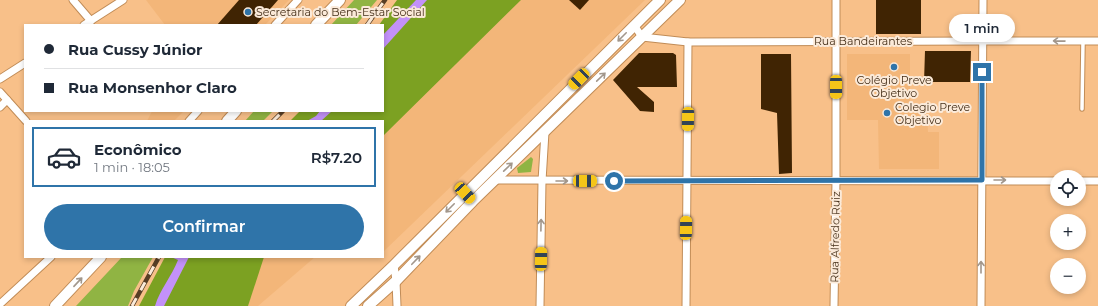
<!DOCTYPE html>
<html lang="pt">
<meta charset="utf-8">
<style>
:root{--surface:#fff;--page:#f6f6f7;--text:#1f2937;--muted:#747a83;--line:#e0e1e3;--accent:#2f74a9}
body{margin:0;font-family:Montserrat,sans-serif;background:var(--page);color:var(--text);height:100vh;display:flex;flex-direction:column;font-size:15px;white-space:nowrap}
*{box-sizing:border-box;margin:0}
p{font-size:13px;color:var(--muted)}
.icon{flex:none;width:22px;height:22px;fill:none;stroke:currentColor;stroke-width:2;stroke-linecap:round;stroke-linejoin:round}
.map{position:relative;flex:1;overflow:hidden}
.details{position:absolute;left:24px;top:120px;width:360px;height:138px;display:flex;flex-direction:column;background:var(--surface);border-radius:0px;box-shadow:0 2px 6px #0003}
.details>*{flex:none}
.guide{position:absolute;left:24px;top:24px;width:360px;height:88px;border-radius:0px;box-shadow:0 2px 6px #0003;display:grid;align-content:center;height:88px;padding:0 20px;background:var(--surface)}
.buttons{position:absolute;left:1050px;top:170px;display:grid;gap:8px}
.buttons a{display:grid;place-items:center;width:36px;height:36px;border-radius:50%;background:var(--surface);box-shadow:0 2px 6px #0003;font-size:20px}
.end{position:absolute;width:18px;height:18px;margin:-9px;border:5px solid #2f74a9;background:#fff;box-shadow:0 0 0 2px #fff}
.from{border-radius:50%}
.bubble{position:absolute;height:28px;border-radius:14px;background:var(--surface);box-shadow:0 2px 6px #0003;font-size:13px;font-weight:600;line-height:28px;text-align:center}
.car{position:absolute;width:12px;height:24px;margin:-12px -6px;border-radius:5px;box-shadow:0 0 3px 1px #0007;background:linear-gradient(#f5c518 24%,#345 0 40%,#f5c518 0 76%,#345 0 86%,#f5c518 0)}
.guide b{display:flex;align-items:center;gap:14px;height:38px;font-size:15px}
.guide b+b{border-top:1px solid var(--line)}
.guide i{width:10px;height:10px;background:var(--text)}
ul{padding:7px 0 0;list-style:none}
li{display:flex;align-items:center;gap:12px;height:60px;margin:0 8px 6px;padding:0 12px;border:2px solid transparent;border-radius:0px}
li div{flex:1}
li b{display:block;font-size:15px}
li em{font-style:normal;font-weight:600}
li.selected{border-color:var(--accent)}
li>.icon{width:36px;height:36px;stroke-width:1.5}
.action{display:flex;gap:8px;margin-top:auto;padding:8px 20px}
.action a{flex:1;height:46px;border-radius:24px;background:var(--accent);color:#fff;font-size:16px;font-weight:600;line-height:46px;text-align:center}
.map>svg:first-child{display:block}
</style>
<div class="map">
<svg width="1098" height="306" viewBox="0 0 1098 306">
<rect width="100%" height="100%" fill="#f8c089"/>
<g fill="#f3b679">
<polygon points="146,0 289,0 265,25 165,25"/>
<polygon points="521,0 645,0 383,252 383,136"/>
<polygon points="847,54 910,54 910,105 927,105 928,132 939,132 939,169 879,169 878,120 847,120"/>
<polygon points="152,111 184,111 174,121 147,121"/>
<polygon points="260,257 315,257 258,306 213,306"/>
</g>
<g fill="#90b443">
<polygon points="354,0 377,0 356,25 331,25"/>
<polygon points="254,111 273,111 263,121 245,121"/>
<polygon points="531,157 533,159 531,172 518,173 517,168"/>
<polygon points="122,257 153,257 134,291 128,306 76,306"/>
</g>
<g fill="#7ca122">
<polygon points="397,0 521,0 383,136 383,121 290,121 300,111 383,111 383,25 379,25"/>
<polygon points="165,257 264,257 248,306 139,306"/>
</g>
<g fill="#c391f9">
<polygon points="416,0 427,0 383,49 383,35"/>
<polygon points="320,111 332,111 321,121 307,121 316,116"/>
<path d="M171 257H189L164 306H155C160 289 172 276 178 260Z"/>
</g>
<g fill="#402403">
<polygon points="239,0 278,0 256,25 217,25"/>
<polygon points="569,0 589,0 580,10"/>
<rect x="876" y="0" width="45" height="34"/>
<polygon points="925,51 971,51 970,82 924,82"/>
<polygon points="639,53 673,53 676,55 677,87 637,87 654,102 654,112 640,111 613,80"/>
<polygon points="761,54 791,54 792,173 779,174 777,113 761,109"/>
</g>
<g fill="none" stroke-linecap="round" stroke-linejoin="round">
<g stroke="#c18c57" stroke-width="5.5">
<polyline id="service" points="1082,109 1083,42"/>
</g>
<g stroke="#c18c57" stroke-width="9">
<g id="minor">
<polyline points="73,0 91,21"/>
<polyline points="84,25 123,0"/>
<polyline points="275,25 298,0"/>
<polyline points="634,25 642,37 688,42 983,41 1098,41"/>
<polyline points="0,79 25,63"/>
<polyline points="0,92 26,121"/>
<polyline points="0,107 7,100"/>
<polyline points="189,121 198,111"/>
<polyline points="495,180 1057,181"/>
<polyline points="1079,181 1098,181"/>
<polyline points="394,265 396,281 397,306"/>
<polyline points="0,304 51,257"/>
<polyline points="540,306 542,181 545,132"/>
<polyline points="686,306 688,42"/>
<polyline points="834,306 836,180 836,0"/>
<polyline points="981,306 983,0"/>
</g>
</g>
<g stroke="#c18c57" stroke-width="12">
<g id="secondary">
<polyline points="316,25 340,0"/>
<polyline points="227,121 236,111"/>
<polyline points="55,306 101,257"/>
<polyline points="351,306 394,265 660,0"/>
<polyline points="368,306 396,281 473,201 680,0"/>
</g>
</g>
<use href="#service" stroke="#fff" stroke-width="3.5"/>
<use href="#minor" stroke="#fff" stroke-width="7"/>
<use href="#secondary" stroke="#fff" stroke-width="10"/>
<g stroke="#583e25" stroke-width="4.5">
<g id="rail">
<polyline points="367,25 385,0"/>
<polyline points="273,121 283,111"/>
<polyline points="132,306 159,257"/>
</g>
</g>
<use href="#rail" stroke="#fbead9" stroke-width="3" stroke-dasharray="9" stroke-linecap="butt"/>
</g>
<defs><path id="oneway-shaft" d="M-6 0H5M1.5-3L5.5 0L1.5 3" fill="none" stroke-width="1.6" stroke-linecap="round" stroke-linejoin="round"/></defs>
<g stroke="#a2978c">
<use href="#oneway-shaft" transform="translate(622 37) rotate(135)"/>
<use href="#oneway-shaft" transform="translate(1059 41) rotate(-179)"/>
<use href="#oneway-shaft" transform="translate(601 77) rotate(-44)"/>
<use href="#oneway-shaft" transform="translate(508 167) rotate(-44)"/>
<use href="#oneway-shaft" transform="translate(1000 180)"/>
<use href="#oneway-shaft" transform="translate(562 181)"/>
<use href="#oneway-shaft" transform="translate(450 208) rotate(135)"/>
<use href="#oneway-shaft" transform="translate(541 225) rotate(-89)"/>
<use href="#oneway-shaft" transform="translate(416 260) rotate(-46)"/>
<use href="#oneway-shaft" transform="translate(981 267) rotate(-90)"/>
<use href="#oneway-shaft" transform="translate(78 282) rotate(-47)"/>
</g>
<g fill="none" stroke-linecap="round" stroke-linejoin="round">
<polyline stroke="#2f74a9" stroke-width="5" points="614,181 982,180 982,72"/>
</g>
<g fill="#2f74a9" stroke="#fbead9" stroke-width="1.5">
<circle cx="248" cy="12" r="4"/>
<circle cx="894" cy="67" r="4"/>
<circle cx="887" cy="113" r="4"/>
</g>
<g text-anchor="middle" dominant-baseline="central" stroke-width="4" stroke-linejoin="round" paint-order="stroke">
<g font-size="11" fill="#452f19" stroke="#fbead9" text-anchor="start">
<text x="256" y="12">Secretaria do Bem-Estar Social</text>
<text x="894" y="80" text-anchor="middle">Colégio Preve<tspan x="894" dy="13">Objetivo</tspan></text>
<text x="895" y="107">Colegio Preve<tspan x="895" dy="13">Objetivo</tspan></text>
</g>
<g font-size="11" fill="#452f19" stroke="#fbead9">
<text x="863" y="41">Rua Bandeirantes</text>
<text transform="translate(835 237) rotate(-89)">Rua Alfredo Ruiz</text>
</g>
</g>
</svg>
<div class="buttons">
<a><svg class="icon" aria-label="locate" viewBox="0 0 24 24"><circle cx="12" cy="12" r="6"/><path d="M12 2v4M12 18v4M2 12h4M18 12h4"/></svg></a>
<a>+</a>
<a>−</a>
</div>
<i class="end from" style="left:614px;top:181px"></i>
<i class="end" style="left:982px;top:72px"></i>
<div class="bubble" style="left:949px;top:14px;width:66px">1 min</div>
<i class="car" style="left:579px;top:79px;rotate:225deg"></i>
<i class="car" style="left:836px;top:87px;rotate:180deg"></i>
<i class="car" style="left:688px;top:119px;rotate:181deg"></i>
<i class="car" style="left:585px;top:181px;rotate:90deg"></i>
<i class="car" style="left:465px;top:193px;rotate:137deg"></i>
<i class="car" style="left:686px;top:228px;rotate:1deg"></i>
<i class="car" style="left:541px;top:259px;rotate:1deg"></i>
<div class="guide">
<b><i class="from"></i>Rua Cussy Júnior</b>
<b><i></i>Rua Monsenhor Claro</b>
</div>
<section class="details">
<ul>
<li class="selected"><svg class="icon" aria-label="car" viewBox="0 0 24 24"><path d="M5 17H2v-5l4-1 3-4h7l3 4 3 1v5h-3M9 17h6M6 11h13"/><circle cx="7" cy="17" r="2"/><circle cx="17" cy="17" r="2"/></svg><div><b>Econômico</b><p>1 min · 18:05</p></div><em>R$7.20</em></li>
</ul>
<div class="action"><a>Confirmar</a></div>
</section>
</div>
